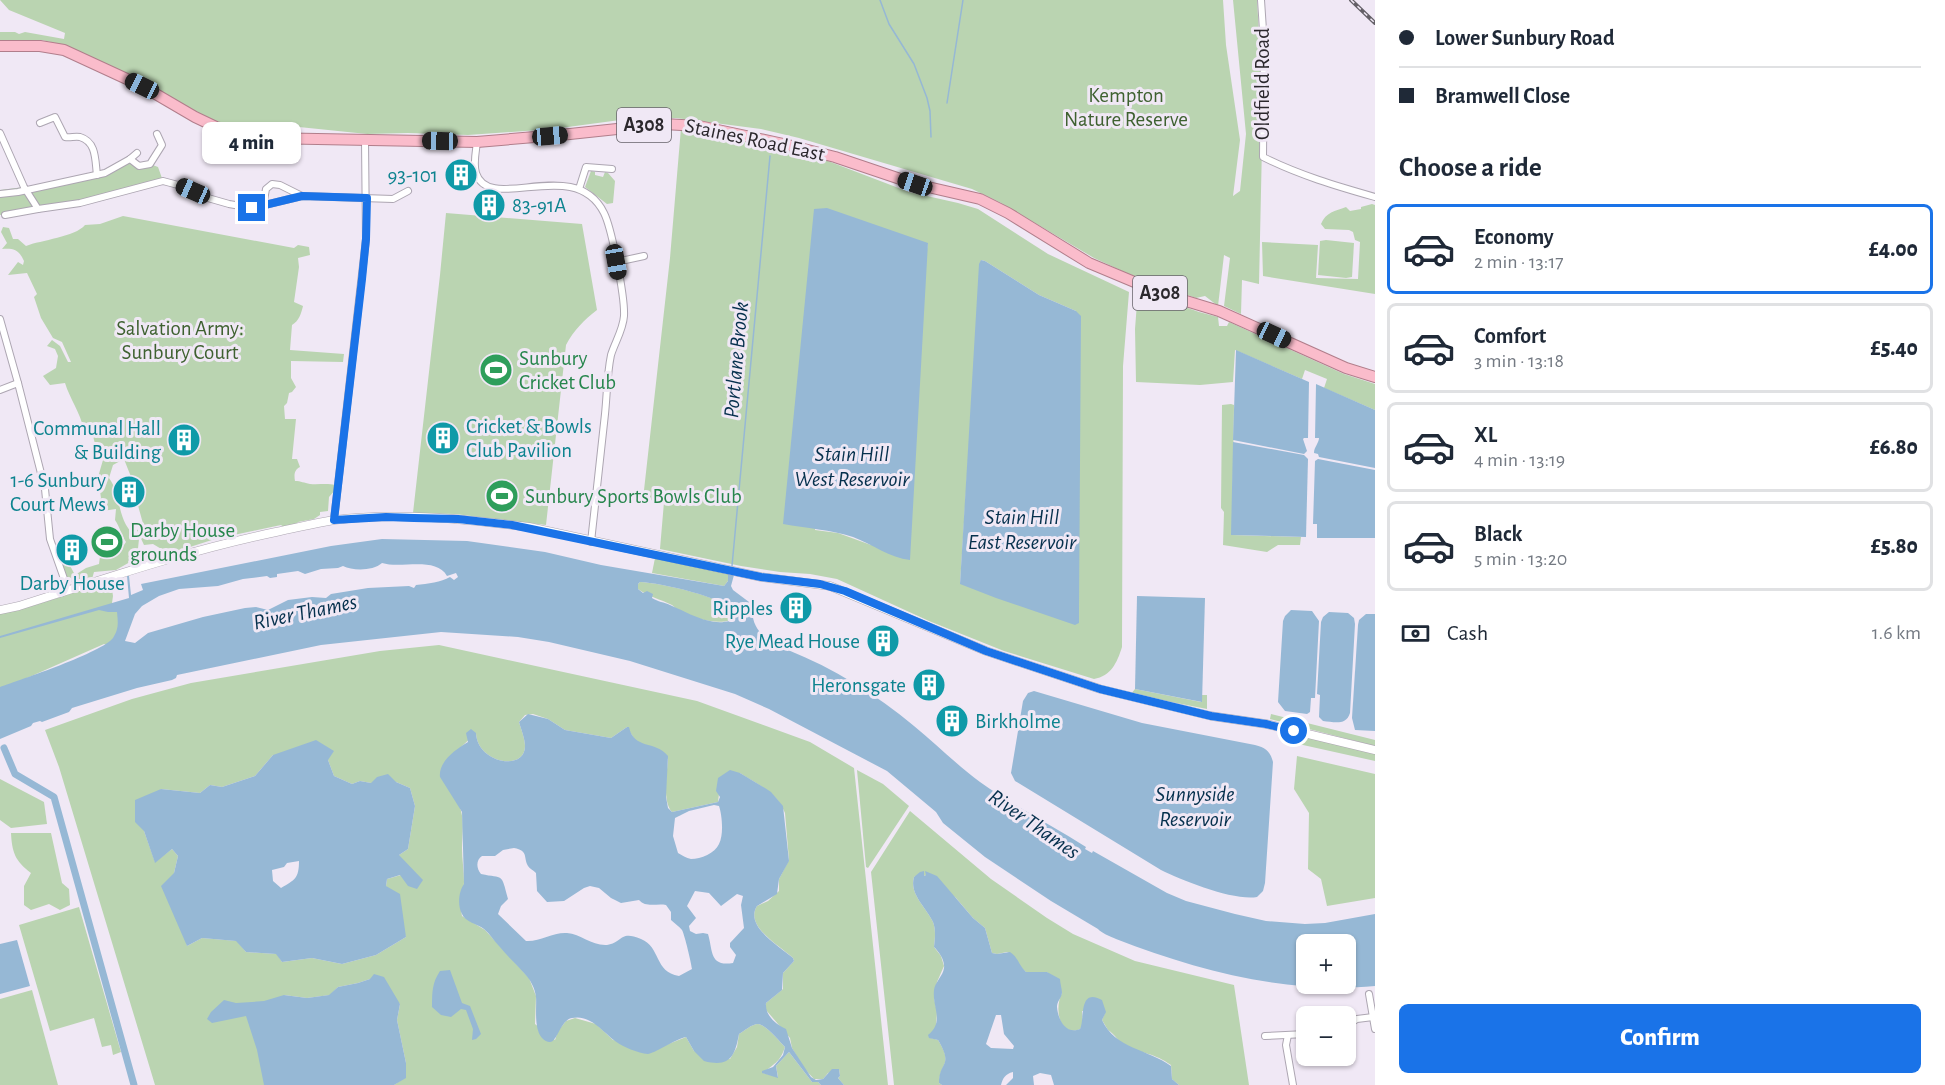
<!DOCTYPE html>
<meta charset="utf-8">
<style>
:root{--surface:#fff;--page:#f6f6f7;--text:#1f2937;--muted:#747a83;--line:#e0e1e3;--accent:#1a73e8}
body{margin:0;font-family:"Alegreya Sans",sans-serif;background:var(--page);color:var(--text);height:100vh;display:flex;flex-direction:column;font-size:22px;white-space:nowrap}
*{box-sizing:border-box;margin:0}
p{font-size:20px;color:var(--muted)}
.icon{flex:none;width:33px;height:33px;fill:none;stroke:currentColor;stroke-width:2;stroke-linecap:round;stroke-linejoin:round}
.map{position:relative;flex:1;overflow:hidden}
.sheet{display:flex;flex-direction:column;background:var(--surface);width:570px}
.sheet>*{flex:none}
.banner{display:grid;align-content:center;height:132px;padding:0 24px;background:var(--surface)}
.tools{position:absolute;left:1296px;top:934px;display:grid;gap:12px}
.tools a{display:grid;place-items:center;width:60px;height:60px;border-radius:9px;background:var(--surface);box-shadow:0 2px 4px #0004;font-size:30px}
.end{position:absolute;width:27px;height:27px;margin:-14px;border:8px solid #1a73e8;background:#fff;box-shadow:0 0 0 3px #fff}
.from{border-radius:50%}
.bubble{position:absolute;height:42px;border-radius:9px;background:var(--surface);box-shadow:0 2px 4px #0004;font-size:20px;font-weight:800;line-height:42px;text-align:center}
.car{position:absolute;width:18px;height:36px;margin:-18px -9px;border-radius:8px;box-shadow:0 0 4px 2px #0007;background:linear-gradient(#222 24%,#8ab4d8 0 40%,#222 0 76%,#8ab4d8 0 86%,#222 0)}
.banner b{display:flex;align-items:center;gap:21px;height:57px;font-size:22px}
.banner b+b{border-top:2px solid var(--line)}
.banner i{width:15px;height:15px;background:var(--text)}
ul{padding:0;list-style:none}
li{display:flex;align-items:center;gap:18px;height:90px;margin:0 12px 9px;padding:0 12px;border:3px solid var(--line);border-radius:9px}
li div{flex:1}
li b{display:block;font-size:22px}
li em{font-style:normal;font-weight:800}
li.active{border-color:var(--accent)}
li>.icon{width:54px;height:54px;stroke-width:1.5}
h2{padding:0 24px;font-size:27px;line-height:72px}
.pay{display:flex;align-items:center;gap:15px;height:66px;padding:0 24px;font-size:22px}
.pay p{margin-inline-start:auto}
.primary-button{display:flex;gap:12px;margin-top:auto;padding:12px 24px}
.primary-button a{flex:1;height:69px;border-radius:9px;background:var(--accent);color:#fff;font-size:24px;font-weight:800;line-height:69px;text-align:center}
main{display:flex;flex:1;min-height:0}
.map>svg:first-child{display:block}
</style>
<main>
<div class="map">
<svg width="1375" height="1085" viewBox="0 0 1375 1085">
<rect width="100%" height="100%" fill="#f0e8f5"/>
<g fill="#bad4b1" fill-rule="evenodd">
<polygon points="0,0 1223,0 1226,45 1240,140 1233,196 1240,191 1246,134 1233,0 1257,0 1263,99 1259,284 1242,280 1241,314 1224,306 1230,258 1224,255 1218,306 1205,296 1196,298 1131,275 1094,258 1001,203 972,189 799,138 761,129 676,118 620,120 553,129 468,135 408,133 367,134 299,127 297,140 233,132 64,50 64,45 42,40 0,41 0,32 15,32 19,34 25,32 64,39 65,33 9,10"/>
<path d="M681 128 765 143 807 153 909 192 958 203 978 209 1048 254 1129 292 1123 366 1122 647C1117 663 1111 676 1094 679L1004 651 929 621 837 579 810 574 780 572 741 566 660 549 664 502 643 499 670 258ZM880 228 928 244 871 545 838 533 815 530ZM981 260 985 261 1039 295 1076 311 960 584Z"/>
<polygon points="130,159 135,164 150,164 158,167 163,181 80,203 0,215 0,190 24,187 26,189 105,173"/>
<polygon points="591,171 595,172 595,175 603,177 605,172 608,173 615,181 613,203 607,204 585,187"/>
<path d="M1372 204 1375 205V294L1263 276 1262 242 1318 245 1316 278 1358 279 1360 242 1355 240 1353 232 1349 230 1325 229 1321 224C1326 212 1335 211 1346 207L1350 211 1361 209V207Z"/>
<path d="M446 213 582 224 597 310C584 320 574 330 566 345L546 525 455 514 413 513 440 275Z"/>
<path d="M123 216 294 248 298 245 309 247 310 255 298 258 299 267 294 302 303 306C301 314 299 321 292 325L290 350 344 354 343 362 291 361V378L296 387 292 392 289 393 287 403 284 406 285 419H296L292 459H297L300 467C294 470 294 475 295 481 301 481 304 483 310 484 318 485 327 483 335 485L336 489 329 497 328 511 320 512V515L314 519 298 522 295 526 285 528 281 525 215 539 165 555 163 550 153 544 144 545 137 530 144 527 137 502V492L120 449 122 460 113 465 109 478C123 497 115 522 139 539L137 558 116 570 94 572 92 579 77 583 67 581 60 560H67L75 575 86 568 99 564 100 556C113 554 119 554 126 542 121 535 120 527 115 520L116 509 95 512 93 508 101 498 98 477 103 460 94 451 95 444 93 436 84 430C80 412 70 399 65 383L50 385 43 376 56 368 58 356 55 349 47 346 52 340 60 346 68 362H71L62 342 53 338 41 318 34 297 37 294 27 273 8 275 18 262 23 265 24 261C19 250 14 248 2 249L7 243 1 232 3 227 9 228 13 239H18L26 246C41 240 75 237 85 225L100 224Z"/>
<polygon points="1326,240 1354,243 1352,277 1346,278 1318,275 1320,241"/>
<polygon points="1138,290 1199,312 1218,317 1219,326 1227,326 1229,322 1344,374 1375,384 1375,410 1324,388 1327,379 1305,370 1302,379 1235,350 1233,382 1200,385 1136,382 1135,329"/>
<polygon points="1231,404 1234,405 1232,535 1301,537 1300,545 1278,545 1267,552 1223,545 1224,512 1221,508 1222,405"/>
<polygon points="655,558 728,574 728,581 724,586 652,573"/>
<path d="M640 582C661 583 725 597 738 613V616C724 628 695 619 680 611 677 610 675 607 672 605 660 599 649 597 638 589V584Z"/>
<polygon points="111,583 113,596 112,603 129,612 115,647 104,644 0,690 0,614 19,610 70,594 70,591 91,584 93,588"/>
<path d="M439 645 697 701 810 742 854 768 888 1085H844L838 1078 840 1076 839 1069 828 1073 823 1079H814L803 1067 792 1048 790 1038 766 1010V1003L783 989V973L794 961 793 958C780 946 744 926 757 906L768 901 779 891V879L789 860 785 813C777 792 758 785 740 773L719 794 718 802 672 812C662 801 667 773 668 759L635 740 627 727 611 738 565 730 548 719 533 714 525 715 519 722C521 729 525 739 525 746 525 772 477 763 476 733L459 749V805C465 819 462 833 462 848 462 859 464 871 464 882 464 894 459 903 462 916L485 930 529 978 536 996 535 1024 555 1040 558 1031 566 1021 575 1018 596 1024 613 1040 661 1047 686 1037 694 1051 730 1059 737 1047 739 1034C744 1031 752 1024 758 1024 765 1024 780 1042 785 1047 780 1063 773 1064 763 1073L778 1077 776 1066 789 1052 812 1082H818L821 1085H394L406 1077V1063L397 1020 400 1004 370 979 358 983 338 987 330 995 307 998 284 995 298 1085H155L59 767 45 730 132 699 191 683 380 651ZM273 755 328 760 334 776 352 784 360 781 371 783 396 782 410 788 415 806 408 849 399 855 401 875 387 879 386 886 406 937 376 955 342 964 312 958 282 962 277 954 246 952 237 941 202 938 187 946 174 873 178 856 172 849 155 862 144 831 161 789 200 793 210 785 222 787 255 776Z"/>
<polygon points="1135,689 1201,702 1202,695 1207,695 1207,709 1131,694"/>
<polygon points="1271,714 1375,740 1375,746 1270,719"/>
<polygon points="1294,731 1375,750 1375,761 1294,743"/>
<polygon points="1297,756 1375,774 1375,898 1327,906 1321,879 1308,869 1309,813 1294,789"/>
<polygon points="857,770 883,784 909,806 868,868 866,867"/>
<polygon points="0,779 44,802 47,824 11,828 0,820"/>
<path d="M910 811 991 879 1047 918 1073 934 1135 961 1234 985 1249 1085H1179L1172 1079 1171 1065C1154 1053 1143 1054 1126 1046 1118 1042 1115 1034 1108 1030L1102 1020 1105 1013 1082 1011 1083 1024 1080 1029C1059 1038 1054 1008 1062 993L1047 972H1026C1017 965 1018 957 1007 952L997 954 992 953 985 928 973 918 956 898 926 875 924 876 923 872 914 877C909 894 926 907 933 922 936 930 935 938 934 947L941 956 944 966 937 982 934 998 937 1012 936 1027 931 1038 938 1040C954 1066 940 1061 939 1083L942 1085H894L871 872Z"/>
<path d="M11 833H51L62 883 69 889 70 905 60 910 49 904 31 910 24 905V886L31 873C15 861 12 852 11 833Z"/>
<polygon points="79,907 121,1052 113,1055 111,1045 102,1047 94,1018 50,1031 19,925"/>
<polygon points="32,990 58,1085 0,1085 0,999"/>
</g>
<g fill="#96b8d5" fill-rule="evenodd">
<path d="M827 208 928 243 910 560C890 558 872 544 853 537 831 530 806 528 783 524L814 209Z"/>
<polygon points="981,260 985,261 1039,295 1076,311 1081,316 1079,610 1079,623 1075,625 996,598 960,584 979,264"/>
<polygon points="1236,350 1309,382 1308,438 1304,438 1303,439 1307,451 1304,454 1233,440"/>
<path d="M1316 384 1375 410V468L1319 457 1318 454 1314 453C1314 447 1319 443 1319 438H1315Z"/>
<polygon points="1233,442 1304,455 1308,459 1306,537 1231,535"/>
<polygon points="1318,459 1375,470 1375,538 1317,538 1317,524 1313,524 1315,461"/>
<path d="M382 539 467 541 545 552 601 565 724 586 728 581V574L734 575 731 586 733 590 753 605C749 630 768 642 788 650 833 668 877 695 914 726 936 744 957 765 980 782 1014 806 1051 825 1086 847L1085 849 1092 853 1093 851 1167 893 1186 901 1235 914 1266 921 1305 924 1325 923 1375 914V986C1285 994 1199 971 1116 939 1111 937 1100 932 1098 929L1051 901 985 857 943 823 936 812 887 771 769 709 735 694 630 661 549 642 518 637 441 632 321 645 177 675 176 678 172 680 137 688 72 708 69 712 42 722 40 721 33 723 31 726 0 739V687C20 680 103 652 113 638 119 629 118 622 117 612H108L99 610 0 638V636L129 598 127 576H129L131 595 143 590 141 584 331 546ZM382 563C401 569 436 556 447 576L456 573 458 577 454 580 450 577C441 582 428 584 416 585L414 588 409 586 368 588 331 594 326 598 312 597 288 600 268 610 256 607 245 608 203 617 148 633 135 643 125 641 135 614 142 606 159 596 179 589 218 586 243 579 267 576 270 578 277 577V574L298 571 305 574 321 569 338 568 343 566C353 571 373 571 382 563ZM640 582C661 583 724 597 738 613V616C719 632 689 613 670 605 664 602 658 602 652 598L653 594 647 591 643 593 638 589V584ZM1306 945H1346V984H1306Z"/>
<polygon points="1137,596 1205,598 1202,702 1135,689"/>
<polygon points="1291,610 1312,611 1319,621 1315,698 1311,698 1310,712 1307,714 1285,711 1278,702 1283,621 1285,616"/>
<path d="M1329 612 1348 613 1354 618 1355 624 1350 713C1346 726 1334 722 1323 721L1319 717 1320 695 1317 694 1321 622 1323 617Z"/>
<polygon points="1366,614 1375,614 1375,731 1355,730 1352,718 1358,625 1359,620"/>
<path d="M1034 691 1142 723 1255 745C1266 748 1270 751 1273 762L1265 883 1263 891 1257 897C1234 901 1183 881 1161 870L1015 781 1011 773 1023 701 1028 693Z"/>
<path d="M528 714 548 719 565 730 611 738 627 727H629C634 750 655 740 668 756L666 797 668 808 672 812 718 802 720 797 716 791 718 778 730 770 740 773 765 788 771 792 783 806 789 861 779 879 777 894 757 906C744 926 780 947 793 958L794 961 783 973 782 990 766 1003C765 1015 775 1024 786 1029L792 1048 811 1077 816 1080 823 1079 832 1069H839L840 1076 838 1078 844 1085H821L818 1082H812L789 1052 776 1066 778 1078 762 1073V1071L773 1067 783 1055 785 1047C780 1042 765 1024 758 1024 752 1024 744 1031 739 1034 735 1056 730 1068 704 1061L694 1051 686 1037C676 1039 653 1054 648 1054 638 1053 623 1047 615 1041 602 1031 590 1014 572 1018 560 1020 557 1044 549 1042 532 1038 537 1009 536 997 535 988 530 979 524 973 516 964 507 956 499 946 494 941 490 934 484 929 478 924 465 922 462 914 457 905 459 891 464 884L462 812 440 777C438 762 456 749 468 742L466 733 471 729 476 733C477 763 525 772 525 746 525 739 521 729 519 722ZM714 805 719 806C722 815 724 834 719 844 715 853 701 859 691 859 686 858 682 855 678 853L673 836 675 818 689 811ZM514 848C529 851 523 857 528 866 530 869 533 870 536 873L537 891 547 902 564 901 584 888 590 886 599 888 611 898 621 903 639 900C646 908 657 903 666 905L671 912V920C674 923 679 926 682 930 685 936 691 962 692 969L679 976C654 972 661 947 641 939 619 930 623 943 607 945 592 946 581 934 567 933 553 932 540 942 526 941L498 914 501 906 508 899C501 872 504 879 481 874 476 868 476 860 482 856H495L503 850ZM695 891 709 893 721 906 737 894 743 896 741 905 744 928 730 943V947L736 955 733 963C709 967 713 950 708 934L703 933 696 934 690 931 689 926 696 918 687 906Z"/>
<path d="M316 740 334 751 328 760 334 776 352 784 360 781 371 783 377 777 388 774 396 782 410 788 415 806 408 849 399 855 423 880 417 889 408 886 400 875 387 879 386 886 400 894 406 937 376 955 342 964 312 958 282 962 276 954 246 952 236 941 202 938 187 946 161 886 174 873 178 856 172 849 155 863 144 831 135 822V800L161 789 200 793 210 785 222 787 255 776 273 755ZM299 861C299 878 295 880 281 888L273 881 272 870 284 867 287 863Z"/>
<path d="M924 871V876L926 875 925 871 937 876 973 918 985 928 992 953 997 954 1010 952C1018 957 1019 966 1026 972H1047L1060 979C1060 983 1062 989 1062 993 1061 999 1057 1001 1057 1007 1058 1020 1066 1035 1080 1029 1085 1020 1078 987 1102 1000L1106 1012 1102 1020C1115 1049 1148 1049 1171 1066L1172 1079 1179 1085H1054L1051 1075 1040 1073 1033 1076 1034 1085H1006L1013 1078V1072C1005 1074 1003 1078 1001 1085H942L939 1083C939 1061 954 1067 938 1040L929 1038 928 1035C945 1021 932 1008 934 990 935 982 943 976 944 968 945 960 939 952 934 947 935 938 936 930 933 922 926 907 909 894 914 877L920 872ZM996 1015H1001L1004 1034 1014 1046 1013 1049 991 1048 986 1044Z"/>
<polygon points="17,940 30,986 0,994 0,944"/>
<path d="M450 970 462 1003 470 1006 481 1034 476 1039 472 1040 473 1029 466 1010 461 1009 451 1017 441 1015 432 1007C432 992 432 983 440 971Z"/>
<polygon points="374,974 384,977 400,1004 397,1020 406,1063 406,1078 394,1085 264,1085 257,1050 246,1016 212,1023 207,1019 211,1012 224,1000 236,1003 252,1002 264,1001 284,995 307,998 329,995 338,987 358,983 370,979"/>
</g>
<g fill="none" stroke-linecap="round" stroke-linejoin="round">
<g stroke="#96b8d5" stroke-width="1.5">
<polyline points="880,0 889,24 914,64 927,98 930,111 931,137"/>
<polyline points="947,103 963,0"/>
<polyline points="732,566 770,156"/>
</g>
<polyline stroke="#96b8d5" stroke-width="7" points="4,748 15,774 54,797 134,1085"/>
<g stroke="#ada6b2" stroke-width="8">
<g id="minor">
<path d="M1261 0 1264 45 1263 157C1299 175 1336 186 1375 197"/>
<path d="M40 123 55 117 65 137C70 138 75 136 80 137 97 142 95 161 97 175"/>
<polyline points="0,133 24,187 38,209 80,203 163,181 178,185 208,198 229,204 252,208 302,196 393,199 408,191"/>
<path d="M477 142C476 151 473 164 476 173 489 215 575 154 604 213 612 229 625 298 624 316 623 330 615 342 611 355 607 374 607 395 605 414 600 457 596 499 591 542"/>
<polyline points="130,159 139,166 150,164 162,145 157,134"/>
<polyline points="579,189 586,167 612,169"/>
<polyline points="0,194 18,192 105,173 130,159 137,153"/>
<polyline points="263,206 266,189 272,184 280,185 302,196"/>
<polyline points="5,215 38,209"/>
<polyline points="616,262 644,256"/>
<polyline points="0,319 18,383"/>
<polyline points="0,390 18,383 45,489 50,539 68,590"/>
<polyline points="334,520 366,239 365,140"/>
<polyline points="1369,994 1375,1029"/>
<polyline points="1346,1026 1357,1019 1373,1017"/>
<polyline points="1288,1035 1286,1045 1293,1085"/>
<polyline points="1265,1036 1306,1034"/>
</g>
</g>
<g stroke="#ada6b2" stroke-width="9">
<path id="tertiary" d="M0 610 19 606C104 579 189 550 276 532 296 528 315 523 334 520 398 512 465 519 529 527L761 577 830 586 986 651 1100 689 1211 716 1266 724 1375 750"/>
</g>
<g stroke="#b17e8b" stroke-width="12">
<polyline id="trunk" points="0,46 40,46 64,50 142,86 195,117 216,127 264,138 477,142 570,134 664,124 699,126 788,145 835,157 915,184 980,199 1008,213 1089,263 1163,294 1219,311 1346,368 1375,377"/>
</g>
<use href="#minor" stroke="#fff" stroke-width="6"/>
<use href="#tertiary" stroke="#fff" stroke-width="8"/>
<use href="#trunk" stroke="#fabccb" stroke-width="10"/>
<g stroke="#646067" stroke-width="4">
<polyline id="rail" points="1351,0 1375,23"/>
</g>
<use href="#rail" stroke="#f0e8f5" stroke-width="1.5" stroke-dasharray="4.5" stroke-linecap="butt"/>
</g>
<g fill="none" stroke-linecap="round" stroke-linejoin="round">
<polyline stroke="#1a73e8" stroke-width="8" points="252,208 302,196 367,198 366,239 362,279 334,520 386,517 414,518 458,519 512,525 761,577 820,584 845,591 986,651 1100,689 1211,716 1266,724 1294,731"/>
</g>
<defs>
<g id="building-disc" transform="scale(1.725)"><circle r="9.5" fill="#0f9aa8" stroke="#f0e8f5"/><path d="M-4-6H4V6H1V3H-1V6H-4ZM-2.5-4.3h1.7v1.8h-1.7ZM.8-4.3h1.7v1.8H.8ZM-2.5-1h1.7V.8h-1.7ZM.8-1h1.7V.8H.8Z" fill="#fff"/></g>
<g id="stadium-disc" transform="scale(1.725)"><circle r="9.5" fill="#2e9e5b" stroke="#f0e8f5"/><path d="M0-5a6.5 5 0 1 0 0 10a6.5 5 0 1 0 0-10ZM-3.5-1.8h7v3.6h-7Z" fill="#fff"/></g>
</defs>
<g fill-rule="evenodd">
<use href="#building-disc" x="461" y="175"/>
<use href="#building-disc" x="489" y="205"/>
<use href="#stadium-disc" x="496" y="370"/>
<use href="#building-disc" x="443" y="438"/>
<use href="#building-disc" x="184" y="440"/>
<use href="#building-disc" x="129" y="492"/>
<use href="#stadium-disc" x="502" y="496"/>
<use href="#stadium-disc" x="107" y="542"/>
<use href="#building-disc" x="72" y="550"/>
<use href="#building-disc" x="796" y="608"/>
<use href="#building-disc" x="883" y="641"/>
<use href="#building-disc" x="929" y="685"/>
<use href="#building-disc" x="952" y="721"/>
</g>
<g text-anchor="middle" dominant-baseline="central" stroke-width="6" stroke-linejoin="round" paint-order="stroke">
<g fill="#f0e8f5" stroke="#666269" stroke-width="1.5">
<rect x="617" y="108" width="54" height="34" rx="4.5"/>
<rect x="1133" y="276" width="54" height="34" rx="4.5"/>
</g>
<g font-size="20" font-weight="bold" fill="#2b282d">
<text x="644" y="125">A308</text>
<text x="1160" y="293">A308</text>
</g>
<g font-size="21" fill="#2b282d" stroke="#f0e8f5">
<text transform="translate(1262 84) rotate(-90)">Oldfield Road</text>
<text transform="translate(755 140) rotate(12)">Staines Road East</text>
</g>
<g font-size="21" fill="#3e6130" stroke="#f0e8f5">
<text x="1126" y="95">Kempton<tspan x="1126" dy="24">Nature Reserve</tspan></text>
<text x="180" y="328">Salvation Army:<tspan x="180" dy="24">Sunbury Court</tspan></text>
</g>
<g font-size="21" fill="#0d838f" stroke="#f0e8f5" text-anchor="end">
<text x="438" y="175">93-101</text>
<text x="512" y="205" text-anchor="start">83-91A</text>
<text x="466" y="426" text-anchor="start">Cricket &amp; Bowls<tspan x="466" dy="24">Club Pavilion</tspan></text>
<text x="161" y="428">Communal Hall<tspan x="161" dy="24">&amp; Building</tspan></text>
<text x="106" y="480">1-6 Sunbury<tspan x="106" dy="24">Court Mews</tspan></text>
<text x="72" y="583" text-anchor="middle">Darby House</text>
<text x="773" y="608">Ripples</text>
<text x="860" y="641">Rye Mead House</text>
<text x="906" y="685">Heronsgate</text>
<text x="975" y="721" text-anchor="start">Birkholme</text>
</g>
<g font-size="21" fill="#27864d" stroke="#f0e8f5" text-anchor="start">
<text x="519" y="358">Sunbury<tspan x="519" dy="24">Cricket Club</tspan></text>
<text x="525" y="496">Sunbury Sports Bowls Club</text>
<text x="130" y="530">Darby House<tspan x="130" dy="24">grounds</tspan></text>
</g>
<g font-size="22" font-style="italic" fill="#05304d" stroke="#f0e8f5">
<text transform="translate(736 360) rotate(-85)">Portlane Brook</text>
<text x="852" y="454">Stain Hill<tspan x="852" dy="25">West Reservoir</tspan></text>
<text x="1022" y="517">Stain Hill<tspan x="1022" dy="25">East Reservoir</tspan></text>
<text transform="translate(305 612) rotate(-12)">River Thames</text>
<text x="1195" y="794">Sunnyside<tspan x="1195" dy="25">Reservoir</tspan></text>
<text transform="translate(1034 824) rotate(35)">River Thames</text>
</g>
</g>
</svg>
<div class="tools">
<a>+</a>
<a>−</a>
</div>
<i class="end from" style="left:1294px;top:731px"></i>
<i class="end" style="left:252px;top:208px"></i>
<div class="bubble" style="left:202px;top:122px;width:99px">4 min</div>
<i class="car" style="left:142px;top:86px;rotate:296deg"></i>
<i class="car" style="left:550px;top:136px;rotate:85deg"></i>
<i class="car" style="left:440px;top:141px;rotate:271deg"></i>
<i class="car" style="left:915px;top:184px;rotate:289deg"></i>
<i class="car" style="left:193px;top:191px;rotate:294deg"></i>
<i class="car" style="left:616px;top:262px;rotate:170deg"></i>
<i class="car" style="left:1274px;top:335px;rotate:115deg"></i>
</div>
<section class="sheet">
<div class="banner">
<b><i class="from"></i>Lower Sunbury Road</b>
<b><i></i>Bramwell Close</b>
</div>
<h2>Choose a ride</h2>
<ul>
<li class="active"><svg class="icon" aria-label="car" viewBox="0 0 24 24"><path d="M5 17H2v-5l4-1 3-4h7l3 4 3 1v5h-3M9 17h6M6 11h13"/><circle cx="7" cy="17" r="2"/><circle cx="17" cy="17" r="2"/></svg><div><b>Economy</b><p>2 min · 13:17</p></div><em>£4.00</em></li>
<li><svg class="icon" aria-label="car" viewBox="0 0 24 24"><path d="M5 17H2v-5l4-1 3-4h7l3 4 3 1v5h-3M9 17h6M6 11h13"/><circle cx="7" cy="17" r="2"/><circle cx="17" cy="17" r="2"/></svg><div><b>Comfort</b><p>3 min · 13:18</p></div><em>£5.40</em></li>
<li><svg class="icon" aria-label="car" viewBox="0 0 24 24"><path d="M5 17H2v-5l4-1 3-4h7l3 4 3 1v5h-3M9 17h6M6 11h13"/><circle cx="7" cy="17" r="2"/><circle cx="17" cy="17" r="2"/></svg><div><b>XL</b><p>4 min · 13:19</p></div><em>£6.80</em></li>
<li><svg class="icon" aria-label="car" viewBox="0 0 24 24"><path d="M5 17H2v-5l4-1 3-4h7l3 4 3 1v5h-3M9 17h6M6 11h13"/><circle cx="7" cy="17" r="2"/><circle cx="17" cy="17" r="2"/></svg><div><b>Black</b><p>5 min · 13:20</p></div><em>£5.80</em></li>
</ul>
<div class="pay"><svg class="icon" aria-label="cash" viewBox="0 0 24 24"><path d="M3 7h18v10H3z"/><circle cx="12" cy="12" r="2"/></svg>Cash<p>1.6 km</p></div>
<div class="primary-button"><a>Confirm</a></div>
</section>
</main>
